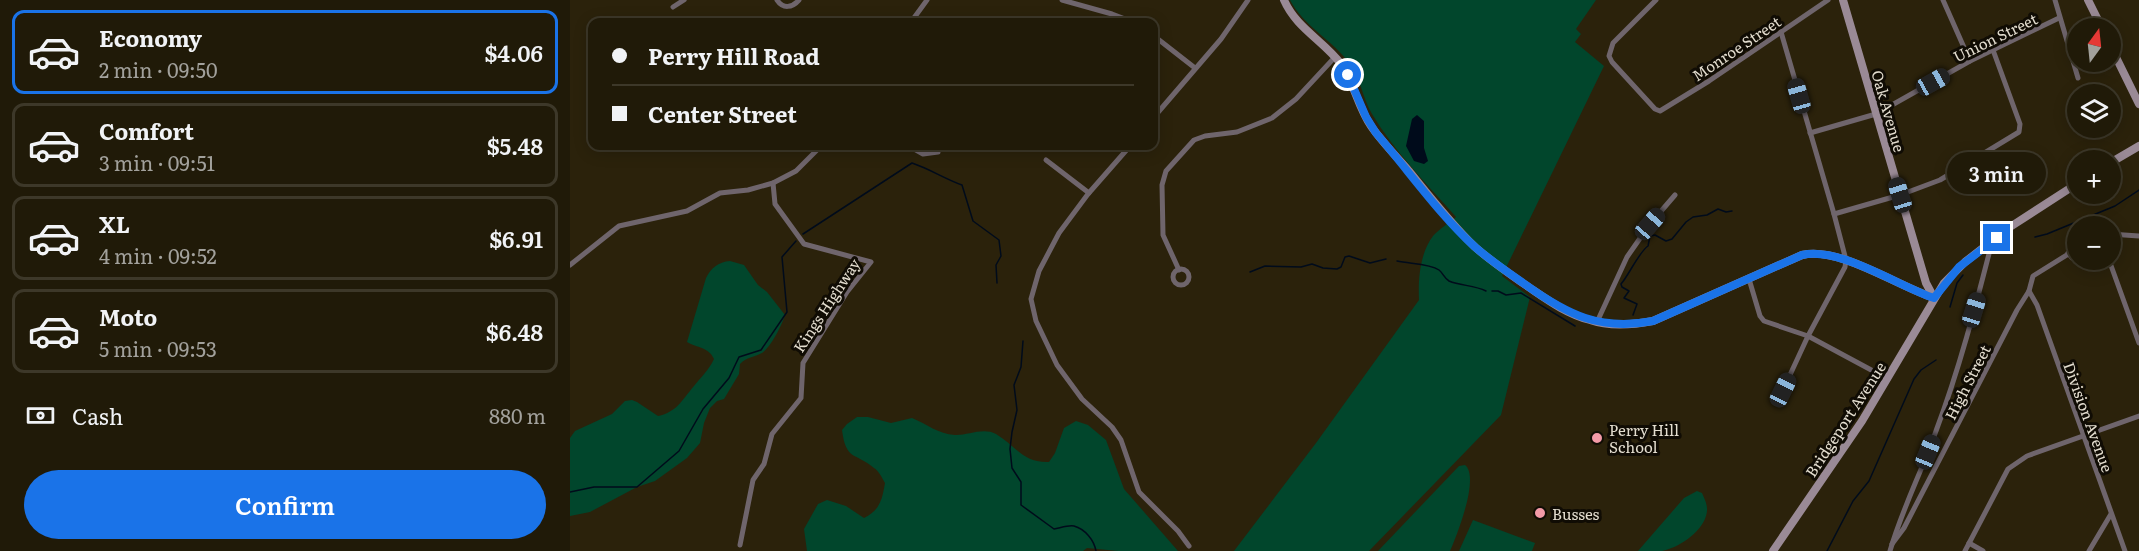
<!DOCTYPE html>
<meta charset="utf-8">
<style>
:root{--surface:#201a08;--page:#282312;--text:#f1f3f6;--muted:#a2a19c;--line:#3d3829;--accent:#1a73e8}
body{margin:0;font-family:Literata,serif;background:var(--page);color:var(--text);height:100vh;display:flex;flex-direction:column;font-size:22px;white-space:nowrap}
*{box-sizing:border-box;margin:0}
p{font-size:20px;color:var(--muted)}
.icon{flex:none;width:33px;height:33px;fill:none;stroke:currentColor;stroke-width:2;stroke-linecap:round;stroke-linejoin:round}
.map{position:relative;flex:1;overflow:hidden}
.sheet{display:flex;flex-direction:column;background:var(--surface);width:570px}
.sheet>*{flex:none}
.banner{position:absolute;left:18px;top:18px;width:570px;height:132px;border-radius:12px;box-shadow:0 3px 15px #0003,0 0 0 2px var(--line);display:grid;align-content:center;height:132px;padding:0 24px;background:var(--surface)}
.needle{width:39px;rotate:15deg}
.controls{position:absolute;left:1497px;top:18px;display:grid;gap:12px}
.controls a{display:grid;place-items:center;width:54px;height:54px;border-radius:50%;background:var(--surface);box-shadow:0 3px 15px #0003,0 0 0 2px var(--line);font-size:30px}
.end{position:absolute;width:27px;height:27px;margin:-14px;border:8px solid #1a73e8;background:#fff;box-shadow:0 0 0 3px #fff}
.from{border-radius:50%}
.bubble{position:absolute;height:42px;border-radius:21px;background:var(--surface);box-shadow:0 3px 15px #0003,0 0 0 2px var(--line);font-size:20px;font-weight:600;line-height:42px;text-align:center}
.car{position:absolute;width:18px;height:36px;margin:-18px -9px;border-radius:8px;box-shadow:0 0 4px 2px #0007;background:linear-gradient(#222 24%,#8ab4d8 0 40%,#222 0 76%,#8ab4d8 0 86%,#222 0)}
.banner b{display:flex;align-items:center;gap:21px;height:57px;font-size:22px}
.banner b+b{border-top:2px solid var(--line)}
.banner i{width:15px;height:15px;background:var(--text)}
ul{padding:10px 0 0;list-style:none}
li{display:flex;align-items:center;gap:18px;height:84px;margin:0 12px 9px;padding:0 12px;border:3px solid var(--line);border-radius:12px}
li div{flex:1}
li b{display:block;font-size:22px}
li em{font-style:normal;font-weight:600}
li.active{border-color:var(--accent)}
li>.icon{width:54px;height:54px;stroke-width:1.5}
.pay{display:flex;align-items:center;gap:15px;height:66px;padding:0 24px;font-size:22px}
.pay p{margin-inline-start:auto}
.primary-button{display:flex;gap:12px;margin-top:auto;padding:12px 24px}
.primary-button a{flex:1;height:69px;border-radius:36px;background:var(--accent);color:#fff;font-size:24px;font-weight:600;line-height:69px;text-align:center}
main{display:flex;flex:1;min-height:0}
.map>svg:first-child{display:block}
</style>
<main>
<section class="sheet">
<ul>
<li class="active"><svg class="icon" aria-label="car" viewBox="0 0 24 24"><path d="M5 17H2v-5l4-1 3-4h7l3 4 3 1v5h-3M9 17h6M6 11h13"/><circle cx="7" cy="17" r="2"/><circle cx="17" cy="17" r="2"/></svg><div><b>Economy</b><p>2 min · 09:50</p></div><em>$4.06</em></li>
<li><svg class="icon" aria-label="car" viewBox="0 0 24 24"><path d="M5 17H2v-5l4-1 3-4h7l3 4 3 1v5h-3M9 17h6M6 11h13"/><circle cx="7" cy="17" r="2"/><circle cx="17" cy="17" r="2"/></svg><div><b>Comfort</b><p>3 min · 09:51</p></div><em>$5.48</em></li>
<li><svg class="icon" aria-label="car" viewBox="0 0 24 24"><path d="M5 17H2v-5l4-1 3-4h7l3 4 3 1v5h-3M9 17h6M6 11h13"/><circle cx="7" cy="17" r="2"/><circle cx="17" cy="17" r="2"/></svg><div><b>XL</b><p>4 min · 09:52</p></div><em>$6.91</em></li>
<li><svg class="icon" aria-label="car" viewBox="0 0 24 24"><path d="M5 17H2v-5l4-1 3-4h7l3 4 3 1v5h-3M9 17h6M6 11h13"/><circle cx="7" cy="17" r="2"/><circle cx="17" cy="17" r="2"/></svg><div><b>Moto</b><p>5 min · 09:53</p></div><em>$6.48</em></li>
</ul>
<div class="pay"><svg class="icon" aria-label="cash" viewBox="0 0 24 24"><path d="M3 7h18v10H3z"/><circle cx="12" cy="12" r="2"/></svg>Cash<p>880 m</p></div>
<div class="primary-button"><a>Confirm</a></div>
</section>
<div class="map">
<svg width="1569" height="551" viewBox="0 0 1569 551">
<rect width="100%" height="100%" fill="#2b220b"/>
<g fill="#01462c">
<path d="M720 0H1026L1006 29 1011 34 1005 42 1034 66 932 276 960 297 931 415 799 551H664L746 443 849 300C848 279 850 253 863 236 869 229 879 223 886 217 857 184 824 151 802 114 792 97 790 75 777 60 760 39 733 25 720 0Z"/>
<path d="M160 261 174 265 188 285 197 292 215 315C212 325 201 347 192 353 185 357 176 357 170 364L169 374 154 399 147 401 140 408 134 423 130 443 117 458 85 481 67 487 20 512 0 516V438L5 431 42 414 55 401 62 400 67 402 88 416C107 412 112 400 124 386 131 377 139 370 144 359 139 347 127 348 117 342L136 278C141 268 148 262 160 261Z"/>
<path d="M287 417H298L321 423 342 418C357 424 368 434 385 435 396 436 413 427 426 434 446 446 453 463 479 462L485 453 494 428 506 421 518 425 536 440 554 489 608 551H548L517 548 513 551H237L234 529 248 504 257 500 276 506 294 518C310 510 312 500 315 483 312 478 309 471 304 468 285 452 276 461 272 430L277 424Z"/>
<path d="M895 465C910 477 887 535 880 551H808L889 466Z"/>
<path d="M1127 491 1132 493C1135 500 1139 507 1136 516 1131 533 1108 548 1092 551 1084 551 1076 551 1068 551L1114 498Z"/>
<polygon points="903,520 965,543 962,551 889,551"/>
</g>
<polygon fill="#000b1b" points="847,115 854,121 854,148 858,161 854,164 844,161 836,146 842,119"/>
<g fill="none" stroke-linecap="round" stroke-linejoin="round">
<g stroke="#000b1b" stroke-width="1.5">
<path d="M233 234 342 163C360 169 375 179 392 185L403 221 429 240 431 256 426 265 427 283"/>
<polyline points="1465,237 1477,234 1545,206 1569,190"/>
<path d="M827 261C840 264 859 263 869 270 873 273 874 278 879 281 891 286 904 285 916 291"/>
<polyline points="680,272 695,266 731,267 742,264 753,268 767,269 771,267 775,257 779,256 800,263 816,259"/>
<polyline points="922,291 928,291 936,295 951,293 1005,326"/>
<polyline points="1380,307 1387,283 1393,275"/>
<path d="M1063 315 1067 304 1054 298 1059 291 1052 287 1051 284C1059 275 1069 252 1078 246L1080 236 1085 235 1096 241 1102 239 1116 222 1123 217 1137 215 1148 209 1156 212 1162 211"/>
<path d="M453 341 451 367 444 385 447 410 442 432 440 449 442 468 451 482V505L484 529C490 528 498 525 504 526 515 529 524 540 526 551"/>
<polyline points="0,492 24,487 67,487 109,451 133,409 159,378 169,357 191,350 217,312 212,257 226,241"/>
<polyline points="1257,551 1283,501 1299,481 1344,379 1351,370 1366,360"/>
</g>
<g stroke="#6f656c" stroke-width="5">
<path d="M207 0C213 9 222 8 229 0"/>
<polyline points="492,0 542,14 563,22"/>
<polyline points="1086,0 1043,43 1039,56 1042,62 1085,109 1090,111 1139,81 1258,0"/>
<polyline points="1373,0 1400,61"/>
<polyline points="1485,0 1508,78"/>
<polyline points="103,7 114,0"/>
<polyline points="341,22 357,0"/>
<polyline points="1211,32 1264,214 1276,260 1275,267 1238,336 1213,390"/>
<polyline points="584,36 625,68"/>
<polyline points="584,117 651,39 678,0"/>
<polyline points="1240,133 1306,114 1400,61 1489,18"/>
<polyline points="339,146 353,154 368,152"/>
<polyline points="560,146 518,194 489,233 469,271 461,299 466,321 487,365 512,399 542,427 551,440 569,492 608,531 619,546"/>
<polyline points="476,160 519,193"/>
<polyline points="1264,214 1330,195 1370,180 1449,132 1450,124 1423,50"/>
<polyline points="1540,234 1569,236"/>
<polyline points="1498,253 1502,258 1508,257"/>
<polyline points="1539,260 1569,343"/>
<polyline points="0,265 49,226 117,211 150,193 178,190 203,183 226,171 251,146"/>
<circle cx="611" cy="277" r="8"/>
<polyline points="609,270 593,235 592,185 596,171 624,140 635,136 667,132 702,118 726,99 765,57"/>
<polyline points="1179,279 1190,316 1194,321 1238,336 1318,379"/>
<polyline points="1459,291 1467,305 1555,551"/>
<polyline points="1027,322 1057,257 1080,224 1105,195"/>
<polyline points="1399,543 1413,551"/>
<polyline points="1322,544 1334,528 1447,310 1459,291 1463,276 1508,248"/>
<polyline points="170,545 183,480 194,464 202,434 231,398 233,363 277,292 301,262 234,244 205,204 203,183"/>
<path d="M1320 551C1332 509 1352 471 1366 431 1389 370 1406 305 1422 242"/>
<polyline points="1395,551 1438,469 1457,456 1569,416"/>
<polyline points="1519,551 1541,514"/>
</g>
<g stroke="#9a8a96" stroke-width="8">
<path d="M714 0C726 28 754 41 771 64 784 83 788 107 801 126 812 142 826 156 839 171 860 197 881 224 905 247 922 262 941 275 960 288 979 301 997 314 1020 320 1040 327 1062 325 1083 321L1232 255C1269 246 1327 286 1364 298"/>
<polyline points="1273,0 1356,283 1364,298"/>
<polyline points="1518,0 1532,28"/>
<polyline points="1540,45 1569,104"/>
<polyline points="1540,163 1569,146"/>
<polyline points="1203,551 1292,421 1374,283 1395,262 1440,227 1508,183"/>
</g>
</g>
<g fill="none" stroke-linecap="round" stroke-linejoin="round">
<path stroke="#1a73e8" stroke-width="8" d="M778 75 796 117 806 133C839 171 868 213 905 247 921 261 939 273 956 285 998 315 1030 331 1083 321L1232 255C1269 246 1328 286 1364 298L1389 267 1427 238"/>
</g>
<g fill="#f39aa7" stroke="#100c04" stroke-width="2">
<circle cx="1027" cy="438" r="6"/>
<circle cx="970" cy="513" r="6"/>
</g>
<g text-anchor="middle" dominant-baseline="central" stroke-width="6" stroke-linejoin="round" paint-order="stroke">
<g font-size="15" fill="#e4ded0" stroke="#100c04">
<text transform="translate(1425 37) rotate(-26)">Union Street</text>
<text transform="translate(1166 48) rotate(-34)">Monroe Street</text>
<text transform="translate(1319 111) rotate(74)">Oak Avenue</text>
<text transform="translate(256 305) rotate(-57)">Kings Highway</text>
<text transform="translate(1397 382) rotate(-63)">High Street</text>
<text transform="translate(1519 417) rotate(70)">Division Avenue</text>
<text transform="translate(1275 419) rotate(-57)">Bridgeport Avenue</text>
</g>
<g font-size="15" fill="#e4ded0" stroke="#100c04" text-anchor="start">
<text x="1039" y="429">Perry Hill<tspan x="1039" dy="17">School</tspan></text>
<text x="982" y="513">Busses</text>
</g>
</g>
</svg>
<div class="controls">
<a><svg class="needle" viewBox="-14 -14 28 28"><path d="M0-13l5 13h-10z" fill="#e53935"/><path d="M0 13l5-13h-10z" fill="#a2a19c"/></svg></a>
<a><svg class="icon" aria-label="layers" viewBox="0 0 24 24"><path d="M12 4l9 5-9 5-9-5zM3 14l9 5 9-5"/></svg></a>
<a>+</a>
<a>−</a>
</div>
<i class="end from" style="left:778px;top:75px"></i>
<i class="end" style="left:1427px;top:238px"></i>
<div class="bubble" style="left:1377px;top:152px;width:99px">3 min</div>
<i class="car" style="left:1363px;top:82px;rotate:61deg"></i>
<i class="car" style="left:1229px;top:96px;rotate:344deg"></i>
<i class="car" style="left:1330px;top:195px;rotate:343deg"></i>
<i class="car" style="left:1080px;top:224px;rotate:41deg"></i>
<i class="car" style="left:1404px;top:310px;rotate:17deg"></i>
<i class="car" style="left:1213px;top:390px;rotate:26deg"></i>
<i class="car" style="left:1358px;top:452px;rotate:22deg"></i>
<div class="banner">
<b><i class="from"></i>Perry Hill Road</b>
<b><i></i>Center Street</b>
</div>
</div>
</main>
